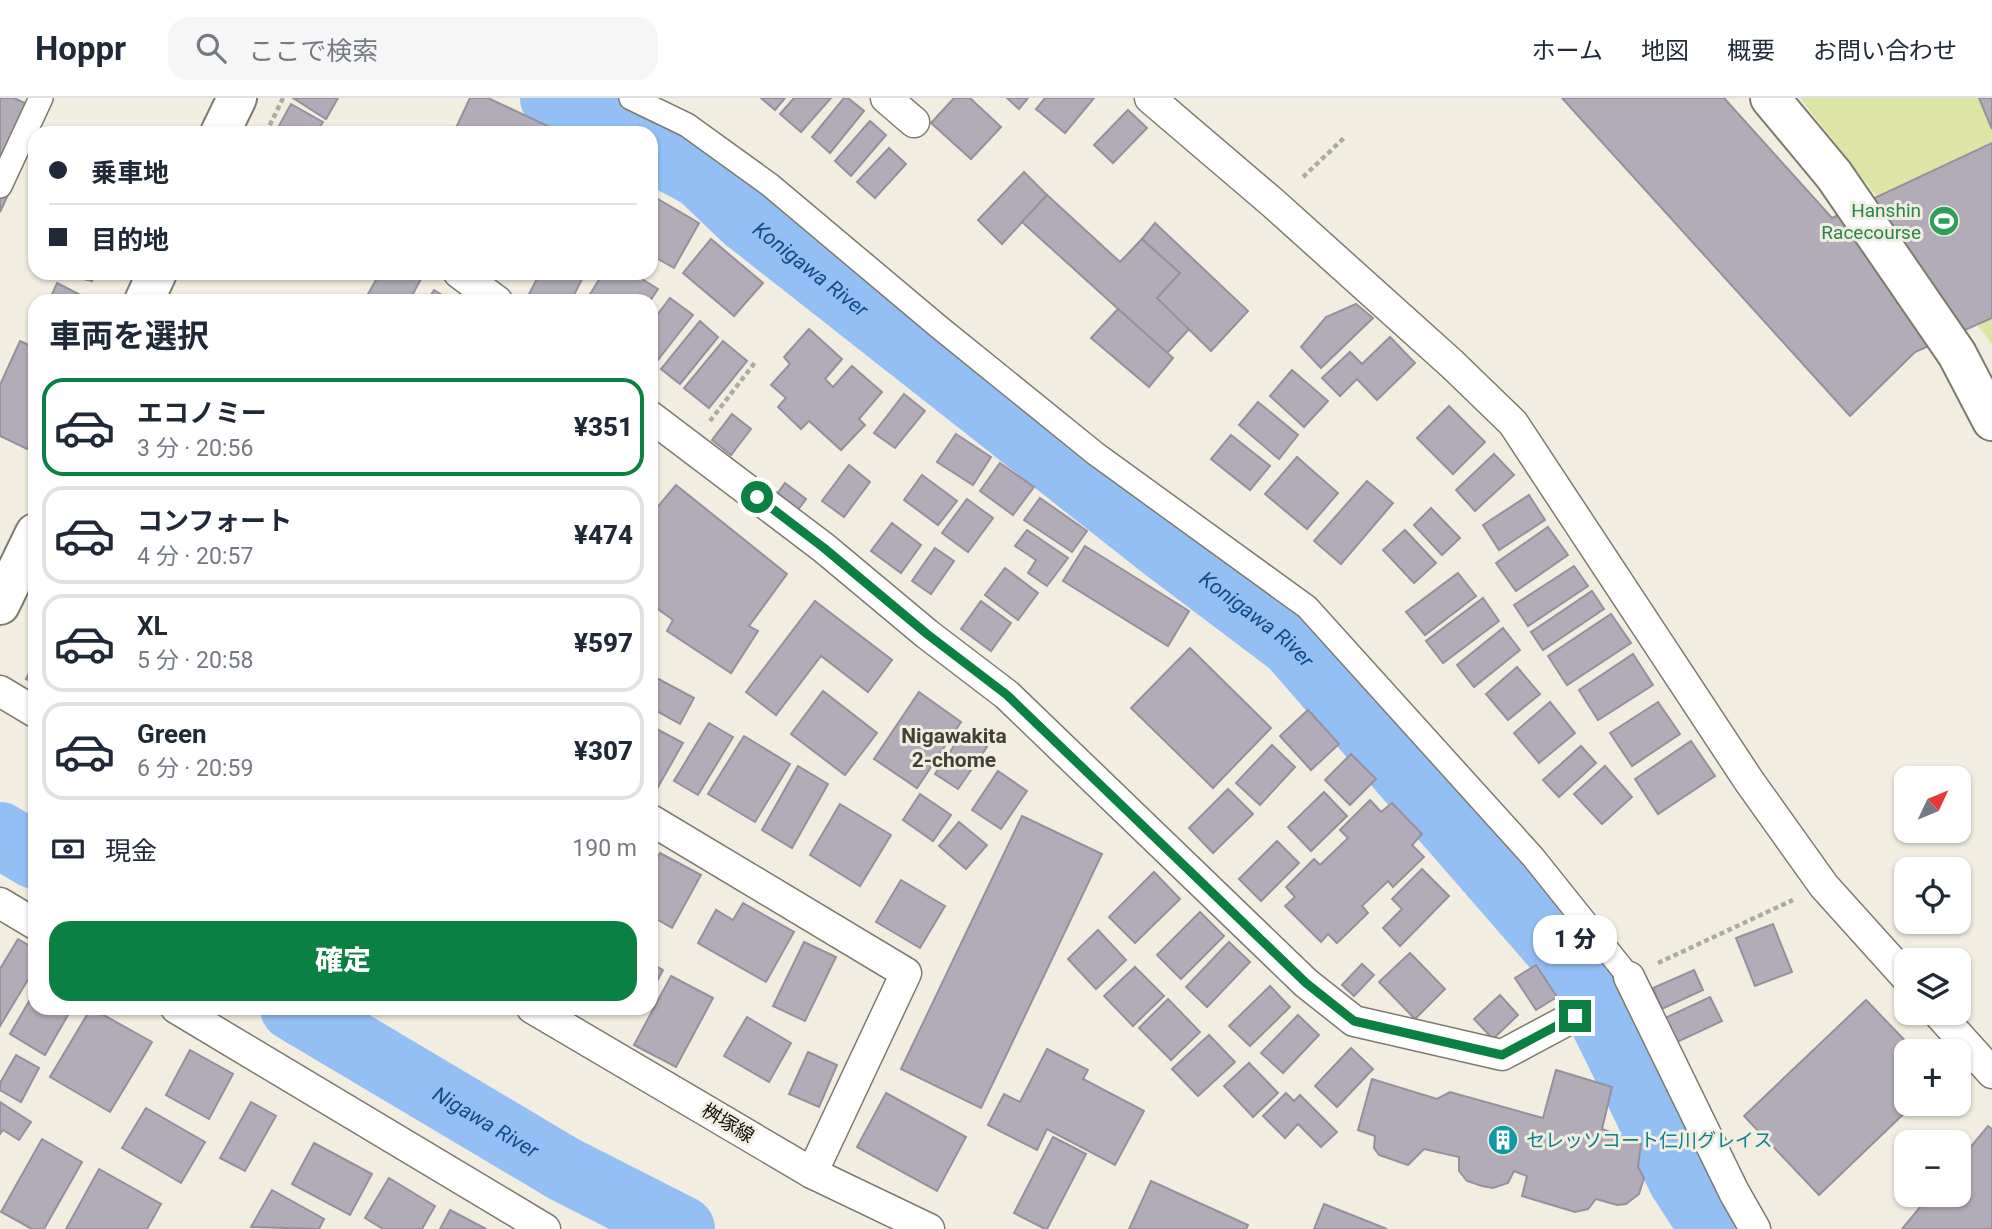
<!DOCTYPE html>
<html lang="ja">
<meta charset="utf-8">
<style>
:root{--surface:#fff;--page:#f6f6f7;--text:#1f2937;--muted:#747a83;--line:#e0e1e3;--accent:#0b8043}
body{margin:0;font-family:Roboto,"Noto Sans JP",sans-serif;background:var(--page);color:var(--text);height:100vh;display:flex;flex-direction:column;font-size:26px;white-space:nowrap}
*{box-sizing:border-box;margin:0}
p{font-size:23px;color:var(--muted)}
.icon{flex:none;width:38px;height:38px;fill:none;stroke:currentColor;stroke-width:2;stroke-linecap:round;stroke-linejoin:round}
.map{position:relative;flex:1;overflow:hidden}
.side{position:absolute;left:28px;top:196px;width:630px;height:721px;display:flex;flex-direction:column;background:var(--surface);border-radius:21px;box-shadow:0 2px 5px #0004}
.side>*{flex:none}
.guide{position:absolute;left:28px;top:28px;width:630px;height:154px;border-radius:21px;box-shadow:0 2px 5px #0004;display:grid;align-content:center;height:154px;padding:0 21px;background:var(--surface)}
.needle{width:46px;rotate:46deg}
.buttons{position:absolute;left:1894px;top:668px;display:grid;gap:14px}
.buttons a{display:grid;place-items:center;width:77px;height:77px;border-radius:14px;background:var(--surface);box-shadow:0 2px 5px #0004;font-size:35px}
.end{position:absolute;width:32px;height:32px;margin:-16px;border:9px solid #0b8043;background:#fff;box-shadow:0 0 0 4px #fff}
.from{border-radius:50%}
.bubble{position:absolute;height:49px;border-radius:21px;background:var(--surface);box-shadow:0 2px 5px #0004;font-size:23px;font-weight:800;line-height:49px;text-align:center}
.guide b{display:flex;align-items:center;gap:24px;height:66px;font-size:26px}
.guide b+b{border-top:2px solid var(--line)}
.guide i{width:18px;height:18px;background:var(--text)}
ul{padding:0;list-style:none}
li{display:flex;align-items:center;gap:21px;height:98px;margin:0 14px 10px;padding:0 7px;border:4px solid var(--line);border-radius:21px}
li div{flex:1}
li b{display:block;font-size:26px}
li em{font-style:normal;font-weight:800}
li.selected{border-color:var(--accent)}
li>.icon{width:63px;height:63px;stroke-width:1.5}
h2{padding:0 21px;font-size:32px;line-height:84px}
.pay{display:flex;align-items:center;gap:18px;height:77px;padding:0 21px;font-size:26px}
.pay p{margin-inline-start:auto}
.button{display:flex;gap:14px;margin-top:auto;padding:14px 21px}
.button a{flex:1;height:80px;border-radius:21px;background:var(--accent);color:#fff;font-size:28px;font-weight:800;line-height:80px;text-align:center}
header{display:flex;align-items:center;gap:42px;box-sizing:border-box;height:98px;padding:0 35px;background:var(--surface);border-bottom:2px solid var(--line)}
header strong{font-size:33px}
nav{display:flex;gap:38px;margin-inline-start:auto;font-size:24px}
.search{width:490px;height:63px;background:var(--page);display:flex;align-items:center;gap:18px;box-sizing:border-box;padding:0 24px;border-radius:21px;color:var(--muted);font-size:26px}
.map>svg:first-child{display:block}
</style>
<header>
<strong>Hoppr</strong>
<div class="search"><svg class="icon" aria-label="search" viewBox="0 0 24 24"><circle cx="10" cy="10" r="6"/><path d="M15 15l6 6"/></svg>ここで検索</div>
<nav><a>ホーム</a><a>地図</a><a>概要</a><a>お問い合わせ</a></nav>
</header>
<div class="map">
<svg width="1992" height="1131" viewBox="0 0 1992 1131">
<rect width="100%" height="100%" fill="#f1eee1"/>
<polygon fill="#dde5a6" points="1800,0 1992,0 1992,246"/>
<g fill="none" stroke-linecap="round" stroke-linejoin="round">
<g stroke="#94bff4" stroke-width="66">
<polyline points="553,0 620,35"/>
<path id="s1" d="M651 51 700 77 745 120 1166 451 1292 546 1580 877 1681 1082 1713 1131"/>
<polyline points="0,737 35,758"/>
<path id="s2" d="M293 910 564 1071 682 1131"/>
</g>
</g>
<g fill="#b1acb7" stroke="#95909c" stroke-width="2">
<polygon points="0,0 14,0 46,15 0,114"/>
<polygon points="293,0 338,0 326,21"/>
<polygon points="470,0 488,0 554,31 552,35 456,35 454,34"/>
<polygon points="761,0 785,0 775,12"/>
<polygon points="794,0 831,0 801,34 780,16"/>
<polygon points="844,0 848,0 864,13 830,55 812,39"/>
<polygon points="954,0 970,0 1001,29 971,61 931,25"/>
<polygon points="1007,0 1028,0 1019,11"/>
<polygon points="1045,0 1094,0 1065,35 1036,11"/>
<polygon points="1562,0 1724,0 1832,120 1992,45 1992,220 1915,254 1850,318"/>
<polygon points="1979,0 1992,0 1992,31"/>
<polygon points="291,6 323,24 316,35 275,35"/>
<polygon points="1128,12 1147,30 1113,65 1094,47"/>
<polygon points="870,23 886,37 851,78 835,63"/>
<polygon points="889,50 906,66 875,100 857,84"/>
<polygon points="1024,74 1047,97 1002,146 978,122"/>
<polygon points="651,97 699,125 674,170 651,157"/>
<polygon points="1047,97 1120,164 1142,141 1180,175 1157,200 1190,230 1167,255 1022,124"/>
<polygon points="1155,125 1248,213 1211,253 1157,200 1180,175 1142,141"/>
<polygon points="711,141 763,185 734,218 683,175"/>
<polygon points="59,175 96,175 92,183"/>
<polygon points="380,175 411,175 421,181 409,203 364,203"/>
<polygon points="540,175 585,175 571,203 543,203 529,196"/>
<polygon points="603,175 632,175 658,191 650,203 586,203"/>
<polygon points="57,185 92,203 49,203"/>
<polygon points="434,192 452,203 427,203"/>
<polygon points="670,200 693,217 657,263 651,258 651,225"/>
<polygon points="1356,206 1373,220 1321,270 1301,249 1326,219"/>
<polygon points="1118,211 1173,260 1149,289 1091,240"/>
<polygon points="700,223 718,239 680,286 661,271"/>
<polygon points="809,231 842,261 825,281 833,289 852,268 882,294 859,321 865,327 841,352 809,323 801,331 778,309 786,300 771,287 790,266 784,259"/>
<polygon points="1390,239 1415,265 1377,302 1357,281 1340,298 1322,280 1350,254 1362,266"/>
<polygon points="20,243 35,250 35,333 27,351 0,338 0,287"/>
<polygon points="723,243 747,263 709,310 684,290"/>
<polygon points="1292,272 1328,303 1304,329 1270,298"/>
<polygon points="904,296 925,313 895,350 874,335"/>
<polygon points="1258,304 1298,337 1279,361 1239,327"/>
<polygon points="1449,308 1485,344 1453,376 1417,340"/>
<polygon points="732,316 751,331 731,357 712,342"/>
<polygon points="956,336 991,359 973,387 937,364"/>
<polygon points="1231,337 1270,368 1250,392 1211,361"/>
<polygon points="1494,356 1514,377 1475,413 1456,392"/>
<polygon points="1297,359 1338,395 1307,431 1265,396"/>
<polygon points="1000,365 1034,389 1013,417 980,393"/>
<polygon points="849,367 870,384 844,419 822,403"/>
<polygon points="922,377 957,403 938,427 904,402"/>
<polygon points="1367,383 1393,405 1341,466 1314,443"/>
<polygon points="785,385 806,401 798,412 777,396"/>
<polygon points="676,387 787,476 749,528 758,533 731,575 667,533 673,522 651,506 651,417"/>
<polygon points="1529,397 1545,422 1499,452 1483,427"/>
<polygon points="1040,400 1087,433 1072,454 1024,422"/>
<polygon points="967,401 993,420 968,454 942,435"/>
<polygon points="1431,410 1460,440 1442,457 1414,427"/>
<polygon points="892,425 921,447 901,475 871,453"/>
<polygon points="1548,429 1568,457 1516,493 1496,465"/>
<polygon points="1027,432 1068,460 1047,488 1028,475 1036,462 1015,448"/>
<polygon points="1405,432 1436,465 1414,485 1383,452"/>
<polygon points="1085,448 1189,513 1168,548 1063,483"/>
<polygon points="935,450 954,463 931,496 912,483"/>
<polygon points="1574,468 1588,488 1528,528 1514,507"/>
<polygon points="1005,470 1038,495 1018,522 985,497"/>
<polygon points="1458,475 1476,498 1425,537 1406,514"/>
<polygon points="1592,493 1604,511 1543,552 1531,534"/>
<polygon points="1483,500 1499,523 1443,565 1426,543"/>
<polygon points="815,503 892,562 868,594 821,558 776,617 746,594"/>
<polygon points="981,503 1011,525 991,553 961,531"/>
<polygon points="1611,516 1631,545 1567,587 1548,558"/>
<polygon points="1503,530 1520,552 1474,589 1457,567"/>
<polygon points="1190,550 1271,630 1213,690 1131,610"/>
<polygon points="1633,556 1653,587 1598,622 1579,592"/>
<polygon points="35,562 35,585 26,581"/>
<polygon points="1517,569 1540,596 1508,622 1486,596"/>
<polygon points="651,577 694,600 680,626 651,610"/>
<polygon points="823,593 877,635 845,677 791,636"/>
<polygon points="919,594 961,624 917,690 874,661"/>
<polygon points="1550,604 1575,635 1539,665 1514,635"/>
<polygon points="1658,604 1680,636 1632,668 1610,635"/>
<polygon points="1308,612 1339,646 1311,672 1280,638"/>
<polygon points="709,625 733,639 698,697 674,683"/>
<polygon points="651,628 683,645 654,696 651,694"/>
<polygon points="964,633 987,649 958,691 935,676"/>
<polygon points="744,638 790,666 755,724 708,696"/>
<polygon points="1691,643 1715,678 1658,716 1635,681"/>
<polygon points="1272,647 1295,669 1260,707 1236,685"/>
<polygon points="1581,648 1596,665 1559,699 1543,682"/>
<polygon points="1351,656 1376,681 1350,707 1325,682"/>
<polygon points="798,668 828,686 792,750 762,732"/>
<polygon points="1605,668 1632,699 1602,726 1574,696"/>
<polygon points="998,673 1027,693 1001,731 972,712"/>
<polygon points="1228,691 1253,716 1213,755 1189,730"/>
<polygon points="1324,694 1347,718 1311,753 1288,729"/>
<polygon points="920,696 951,717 933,743 903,722"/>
<polygon points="1370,702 1381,714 1392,705 1422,736 1412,747 1424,759 1393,789 1388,783 1362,808 1368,815 1337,845 1328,836 1321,844 1285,808 1295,799 1286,789 1314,761 1320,767 1348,740 1340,732"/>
<polygon points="840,706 891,737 860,788 810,757"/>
<polygon points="1022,718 1102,756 981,1010 901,971"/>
<polygon points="959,724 987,747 966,771 939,748"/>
<polygon points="1277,743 1299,765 1261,803 1239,781"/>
<polygon points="660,755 701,777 672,830 651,818 651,771"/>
<polygon points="1422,771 1449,798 1400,848 1383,830 1402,811 1392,801"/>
<polygon points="1154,774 1180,801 1135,845 1109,819"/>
<polygon points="901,782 945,808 920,850 876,824"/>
<polygon points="743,805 794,834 766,884 698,845 716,812 733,822"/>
<polygon points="1200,814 1224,838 1181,881 1157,857"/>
<polygon points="1773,826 1792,874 1755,888 1736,840"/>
<polygon points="1098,832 1126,862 1096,891 1068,861"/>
<polygon points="18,841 35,851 35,870 0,928 0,871"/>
<polygon points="804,844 836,859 805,923 773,908"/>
<polygon points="1229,844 1250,864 1207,909 1186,889"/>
<polygon points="1410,855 1445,891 1415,921 1379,884"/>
<polygon points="651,865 663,872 651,894"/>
<polygon points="1362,866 1374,877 1354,898 1342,887"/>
<polygon points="1536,867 1557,899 1536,912 1515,880"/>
<polygon points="1135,869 1164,898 1133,928 1104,898"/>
<polygon points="1694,872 1703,892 1662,911 1653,890"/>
<polygon points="671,878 713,900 676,969 634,947"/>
<polygon points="1270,888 1290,909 1250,948 1229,928"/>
<polygon points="35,893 35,910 72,910 45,957 10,936"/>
<polygon points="1500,897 1518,917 1493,941 1474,921"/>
<polygon points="1710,899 1722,923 1675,945 1663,921"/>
<polygon points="1168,901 1200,934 1171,962 1139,930"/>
<polygon points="1866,902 1916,954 1906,954 1906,1006 1914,1006 1819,1097 1744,1018"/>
<polygon points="91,910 152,944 110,1014 50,979"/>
<polygon points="1298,917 1319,937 1283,975 1261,955"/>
<polygon points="747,919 791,945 769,984 724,958"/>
<polygon points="1209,937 1235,964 1198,998 1172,971"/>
<polygon points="1351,950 1373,971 1337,1009 1315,988"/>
<polygon points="1047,951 1088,972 1083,981 1144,1013 1115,1067 1047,1031 1037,1052 988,1027 1004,996 1020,1004"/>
<polygon points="190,952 233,976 209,1021 166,997"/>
<polygon points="808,954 837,967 819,1009 789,996"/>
<polygon points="16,957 39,970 21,1004 0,992 0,985"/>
<polygon points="1249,965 1278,995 1253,1019 1224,988"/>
<polygon points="1556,972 1612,989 1602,1031 1641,1046 1638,1069 1644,1080 1639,1096 1626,1106 1617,1107 1596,1101 1588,1111 1575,1114 1522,1098 1527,1078 1514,1073 1508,1085 1493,1090 1482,1088 1467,1083 1459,1073 1459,1059 1424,1051 1408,1067 1379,1057 1374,1050 1375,1038 1358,1032 1372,981 1437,1001 1450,994 1543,1020"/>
<polygon points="886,995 966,1039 937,1093 857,1049"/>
<polygon points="1286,995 1294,1003 1300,997 1337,1034 1321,1049 1298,1026 1285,1040 1263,1018"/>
<polygon points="0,1004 31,1024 19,1042 3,1032 0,1036"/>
<polygon points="251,1004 276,1018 245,1073 220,1060"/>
<polygon points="146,1010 205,1044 181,1085 122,1050"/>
<polygon points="1988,1028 1992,1031 1992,1131 1902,1131 1930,1097 1958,1097 1958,1064"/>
<polygon points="1053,1039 1086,1056 1047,1131 1045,1131 1014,1115"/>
<polygon points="42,1041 82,1064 44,1131 32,1131 1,1114"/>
<polygon points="314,1045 372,1076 350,1117 292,1086"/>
<polygon points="99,1071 161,1106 147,1131 66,1131"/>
<polygon points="389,1080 435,1108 422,1131 383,1131 365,1120"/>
<polygon points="1151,1083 1248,1127 1246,1131 1129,1131"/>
<polygon points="272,1092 324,1121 319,1131 251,1129"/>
<polygon points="1324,1106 1387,1131 1314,1131"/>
<polygon points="450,1112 486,1131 440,1131"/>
</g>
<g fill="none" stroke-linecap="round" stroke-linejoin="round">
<g stroke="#7d7a6e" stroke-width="26">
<g id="pedestrian">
<polyline points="631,0 687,27 770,87 939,229 1096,356 1307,509 1533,759 1629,879"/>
<polyline points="0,88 41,0"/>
</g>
</g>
<g stroke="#7d7a6e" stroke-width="33">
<g id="minor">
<polyline points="886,0 914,24"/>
<polyline points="1150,0 1273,105 1452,266 1513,325 1749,683 1824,788 1906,879"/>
<polyline points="459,175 497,203"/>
<polyline points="651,319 824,450 927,536 1007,597 1306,885 1354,923 1502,957 1575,918"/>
<polyline points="0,593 35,614"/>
<polyline points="651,722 906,875 812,1075"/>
<polyline points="0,805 35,826"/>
<polyline points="1629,879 1734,1094 1755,1131"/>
<polyline points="176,910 545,1131"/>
<polyline points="532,910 812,1075 929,1131"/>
<polyline points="1938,915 1992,975"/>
</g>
</g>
<g stroke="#7d7a6e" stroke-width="42">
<polyline id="tertiary" points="1770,0 1834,77 1957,256 1992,323"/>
</g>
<g stroke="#7d7a6e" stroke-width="42">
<g id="secondary">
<polyline points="220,35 237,0"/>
<polyline points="144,203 157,175"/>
<polyline points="0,507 35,435"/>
</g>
</g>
<g stroke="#adaba0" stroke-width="4.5" stroke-dasharray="5 3.5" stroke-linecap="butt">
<polyline points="266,35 283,0"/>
<polyline points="1303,79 1345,39"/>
<polyline points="710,323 756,263"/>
<polyline points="1658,865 1793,802"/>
</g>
<use href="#pedestrian" stroke="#fff" stroke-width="23"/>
<use href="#minor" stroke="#fff" stroke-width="30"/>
<use href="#tertiary" stroke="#fff" stroke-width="38"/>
<use href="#secondary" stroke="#fff" stroke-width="38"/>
</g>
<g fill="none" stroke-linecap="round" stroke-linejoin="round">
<polyline stroke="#0b8043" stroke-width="9" points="757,399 824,450 927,536 1007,597 1306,885 1354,923 1502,957 1575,918"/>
</g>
<defs>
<g id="stadium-disc" transform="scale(1.575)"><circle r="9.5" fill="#2e9e5b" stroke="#f1eee1"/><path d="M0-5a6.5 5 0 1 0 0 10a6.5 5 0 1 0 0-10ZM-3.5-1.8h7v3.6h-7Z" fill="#fff"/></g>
<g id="building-disc" transform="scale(1.575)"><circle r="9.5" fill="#0f9aa8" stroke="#f1eee1"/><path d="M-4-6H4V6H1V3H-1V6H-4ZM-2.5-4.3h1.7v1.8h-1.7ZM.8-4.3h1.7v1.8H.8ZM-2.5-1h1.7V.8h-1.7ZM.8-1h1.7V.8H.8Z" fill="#fff"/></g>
</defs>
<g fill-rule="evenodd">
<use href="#stadium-disc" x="1944" y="123"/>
<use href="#building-disc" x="1503" y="1042"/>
</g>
<g text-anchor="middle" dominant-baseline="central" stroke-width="6" stroke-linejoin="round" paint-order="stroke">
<g font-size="19" fill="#27864d" stroke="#f1eee1" text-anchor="end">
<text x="1921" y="112">Hanshin<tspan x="1921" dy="22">Racecourse</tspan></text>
</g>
<g font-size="19" fill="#12110c" stroke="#f1eee1">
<text transform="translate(728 1025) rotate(31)">桝塚線</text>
</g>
<g font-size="19" fill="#0d838f" stroke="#f1eee1" text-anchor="start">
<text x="1526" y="1042">セレッソコート仁川グレイス</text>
</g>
<g font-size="21" font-style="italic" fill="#144c8b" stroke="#f1eee1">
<text stroke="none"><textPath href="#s1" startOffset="201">Konigawa River</textPath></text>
<text stroke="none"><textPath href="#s1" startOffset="768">Konigawa River</textPath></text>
<text stroke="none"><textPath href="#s2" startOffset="224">Nigawa River</textPath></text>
</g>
<g font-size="21" font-weight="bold" fill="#424035" stroke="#f1eee1">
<text x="954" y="638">Nigawakita<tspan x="954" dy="24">2-chome</tspan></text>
</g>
</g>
</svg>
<div class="buttons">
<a><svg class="needle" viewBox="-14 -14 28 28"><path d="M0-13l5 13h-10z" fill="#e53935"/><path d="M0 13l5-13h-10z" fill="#747a83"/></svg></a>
<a><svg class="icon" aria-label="locate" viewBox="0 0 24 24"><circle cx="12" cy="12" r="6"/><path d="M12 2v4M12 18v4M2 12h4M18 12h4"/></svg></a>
<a><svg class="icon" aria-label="layers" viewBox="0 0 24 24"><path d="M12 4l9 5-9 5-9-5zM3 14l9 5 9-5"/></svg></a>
<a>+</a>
<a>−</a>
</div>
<i class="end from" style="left:757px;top:399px"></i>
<i class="end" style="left:1575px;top:918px"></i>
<div class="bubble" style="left:1533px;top:817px;width:84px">1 分</div>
<div class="guide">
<b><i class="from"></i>乗車地</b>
<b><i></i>目的地</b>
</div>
<section class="side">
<h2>車両を選択</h2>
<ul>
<li class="selected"><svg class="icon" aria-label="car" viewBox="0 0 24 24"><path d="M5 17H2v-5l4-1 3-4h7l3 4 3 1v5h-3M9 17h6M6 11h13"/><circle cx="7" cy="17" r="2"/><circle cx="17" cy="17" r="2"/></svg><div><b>エコノミー</b><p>3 分 · 20:56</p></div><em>¥351</em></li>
<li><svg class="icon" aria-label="car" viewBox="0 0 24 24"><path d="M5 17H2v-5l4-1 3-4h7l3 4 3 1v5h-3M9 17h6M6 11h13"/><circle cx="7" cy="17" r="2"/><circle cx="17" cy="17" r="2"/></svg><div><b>コンフォート</b><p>4 分 · 20:57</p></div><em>¥474</em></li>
<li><svg class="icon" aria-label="car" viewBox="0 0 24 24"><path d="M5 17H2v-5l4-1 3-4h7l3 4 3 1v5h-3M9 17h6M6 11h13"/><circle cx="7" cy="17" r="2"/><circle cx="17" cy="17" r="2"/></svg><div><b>XL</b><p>5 分 · 20:58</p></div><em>¥597</em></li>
<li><svg class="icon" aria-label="car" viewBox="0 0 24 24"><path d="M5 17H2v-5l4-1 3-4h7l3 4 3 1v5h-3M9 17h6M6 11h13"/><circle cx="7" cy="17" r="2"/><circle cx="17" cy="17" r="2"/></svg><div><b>Green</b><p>6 分 · 20:59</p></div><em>¥307</em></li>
</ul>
<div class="pay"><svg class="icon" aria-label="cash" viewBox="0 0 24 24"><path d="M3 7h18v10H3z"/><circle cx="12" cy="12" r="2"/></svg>現金<p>190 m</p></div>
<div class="button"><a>確定</a></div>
</section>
</div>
